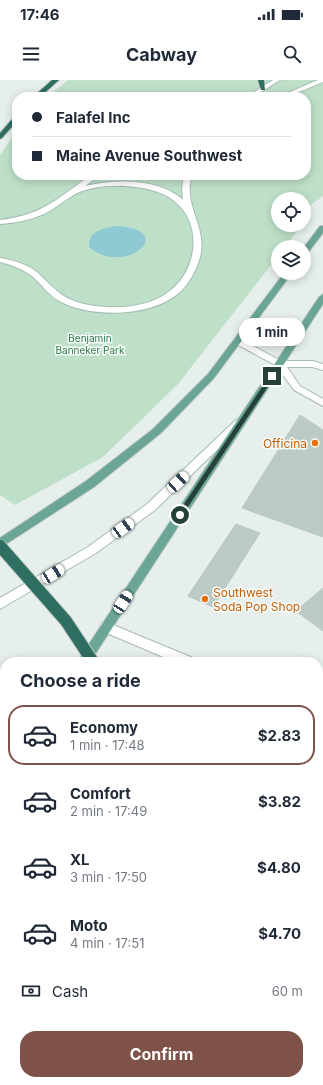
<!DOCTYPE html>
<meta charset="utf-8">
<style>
:root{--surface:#fff;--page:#f6f6f7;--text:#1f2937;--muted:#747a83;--line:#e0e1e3;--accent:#7f5249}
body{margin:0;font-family:Inter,sans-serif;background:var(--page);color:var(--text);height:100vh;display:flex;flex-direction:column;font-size:15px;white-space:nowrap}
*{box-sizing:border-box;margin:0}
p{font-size:13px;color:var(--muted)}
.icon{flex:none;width:22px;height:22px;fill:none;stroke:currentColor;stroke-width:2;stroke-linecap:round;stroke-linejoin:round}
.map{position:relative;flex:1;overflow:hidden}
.panel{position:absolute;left:0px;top:577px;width:323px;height:428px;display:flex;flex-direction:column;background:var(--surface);border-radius:16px 16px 0 0;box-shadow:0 2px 10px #0003}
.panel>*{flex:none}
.banner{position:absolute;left:12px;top:12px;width:299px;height:88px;border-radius:16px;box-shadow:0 2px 10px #0003;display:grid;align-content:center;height:88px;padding:0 20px;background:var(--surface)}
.tools{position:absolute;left:271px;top:112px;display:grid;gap:8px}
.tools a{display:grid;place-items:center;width:40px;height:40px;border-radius:50%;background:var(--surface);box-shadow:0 2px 10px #0003;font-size:20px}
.end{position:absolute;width:18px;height:18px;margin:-9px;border:5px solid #24423a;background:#fff;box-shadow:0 0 0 2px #fff}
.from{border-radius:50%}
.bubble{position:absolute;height:28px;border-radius:14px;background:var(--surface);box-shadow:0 2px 10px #0003;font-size:13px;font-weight:700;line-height:28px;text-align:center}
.car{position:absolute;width:12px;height:24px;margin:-12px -6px;border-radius:5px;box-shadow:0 0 3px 1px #0007;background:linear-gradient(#fff 24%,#345 0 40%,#fff 0 76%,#345 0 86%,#fff 0)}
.banner b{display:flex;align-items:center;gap:14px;height:38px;font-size:15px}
.banner b+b{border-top:1px solid var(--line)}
.banner i{width:10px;height:10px;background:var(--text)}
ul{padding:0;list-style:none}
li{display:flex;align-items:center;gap:12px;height:60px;margin:0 8px 6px;padding:0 12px;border:2px solid transparent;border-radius:16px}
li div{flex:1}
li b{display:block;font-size:15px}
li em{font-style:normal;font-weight:700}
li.active{border-color:var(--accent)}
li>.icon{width:36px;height:36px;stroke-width:1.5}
h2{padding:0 20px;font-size:18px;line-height:48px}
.pay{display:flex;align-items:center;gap:10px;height:44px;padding:0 20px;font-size:15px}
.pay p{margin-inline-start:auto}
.primary-button{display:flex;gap:8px;margin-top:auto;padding:8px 20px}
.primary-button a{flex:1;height:46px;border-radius:16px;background:var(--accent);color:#fff;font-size:16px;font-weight:700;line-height:46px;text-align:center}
.status{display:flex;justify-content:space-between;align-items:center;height:28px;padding:0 20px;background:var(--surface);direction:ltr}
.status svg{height:11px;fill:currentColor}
header{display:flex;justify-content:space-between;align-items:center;height:52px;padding:0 20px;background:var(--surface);font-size:18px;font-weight:700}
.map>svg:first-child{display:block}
</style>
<div class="status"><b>17:46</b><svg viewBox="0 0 49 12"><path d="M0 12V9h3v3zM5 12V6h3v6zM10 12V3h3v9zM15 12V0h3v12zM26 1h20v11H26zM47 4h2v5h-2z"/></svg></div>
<header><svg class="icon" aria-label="menu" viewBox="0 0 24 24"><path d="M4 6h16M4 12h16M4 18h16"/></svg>Cabway<svg class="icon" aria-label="search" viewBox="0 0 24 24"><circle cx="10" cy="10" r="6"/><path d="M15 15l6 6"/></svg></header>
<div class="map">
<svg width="323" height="1005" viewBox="0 0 323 1005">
<rect width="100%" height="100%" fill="#e6efeb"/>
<polygon fill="#d4dfda" points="323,658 323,813 318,808 318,663"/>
<polygon fill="#bfe0c8" points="68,0 323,0 323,116 305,129 304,131 304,119 278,119 278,145 301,145 300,148 285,167 278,167 278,176 178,304 103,377 15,425 0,415 0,75 17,51 17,95 306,95 306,17 47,17"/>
<g fill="#8ec9d4">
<path d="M116 146C179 149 127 197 90 168 85 152 104 148 116 146Z"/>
<polygon points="318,808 323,813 323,1005 0,1005 0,922 5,912 5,1000 318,1000"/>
</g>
<g fill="#e6efeb">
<polygon points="0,939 5,955 5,1000 19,1000 21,1005 0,1005"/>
<polygon points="205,1000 310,1000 312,1005 206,1005"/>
</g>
<g fill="#bbcac4" stroke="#b8c9c2">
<polygon points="300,335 323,350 323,457 242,428"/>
<polygon points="236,444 260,453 213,527 188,516"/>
<polygon points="323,508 323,551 296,531"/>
<polygon points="318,696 323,701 323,813 318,808"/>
</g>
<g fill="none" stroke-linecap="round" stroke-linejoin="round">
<g stroke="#a8b8b2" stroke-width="2">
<g id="lane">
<polygon points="238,258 283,282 285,284 280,287 277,286 235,263 233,261"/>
<polygon points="106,542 193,578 194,582 175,582 102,551 100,547 102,543"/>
<polygon points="5,833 5,851 0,853 0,835"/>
</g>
</g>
<g stroke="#a8b8b2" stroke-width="2">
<g id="street">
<polygon points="280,281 313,281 323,284 323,290 312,287 287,287 300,306 323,319 323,326 294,310 275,284"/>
<polygon points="323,627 323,640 318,640 318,628"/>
</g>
</g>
<g stroke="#a4bbb3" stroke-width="2">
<g id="secondary">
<polygon points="273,0 280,0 253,17 246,17"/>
<polygon points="318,0 323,0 323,2 287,17 278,17"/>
<path d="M91 95H100L85 106C115 99 159 98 183 120L182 109 184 95H192C182 125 208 147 200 177 197 189 190 202 181 211 154 237 95 238 63 223 50 217 43 206 33 197 23 189 12 185 0 182V178C12 180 24 183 34 190 42 195 48 204 56 210 70 223 89 226 107 227 127 228 150 225 167 213 198 192 204 143 173 120 160 110 141 107 125 106 108 105 86 107 72 116 62 122 54 129 44 134 30 140 15 143 0 144V140C43 135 58 118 91 95Z"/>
<polygon points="240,339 244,340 245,342 244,344 155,430 96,473 0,529 0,518 88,467 147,424 236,340"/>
</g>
</g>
<g stroke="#c2cac8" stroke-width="2">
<g id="primary">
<polygon points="320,146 323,146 323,153 307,174 304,174 304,167"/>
<polygon points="284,193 292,193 214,298 161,353 94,407 0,468 0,458 86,401 153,349 208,294"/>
<polygon points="323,214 323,224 90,582 77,582 319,217"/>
<polygon points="5,692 5,712 0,714 0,694"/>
</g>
</g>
<g stroke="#c2cac8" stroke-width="2">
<g id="highway">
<polygon points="52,0 59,0 40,17 33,17"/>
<polygon points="258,0 264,0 265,10 261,10"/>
<polygon points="17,35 17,41 2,58 0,59 0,53 15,36"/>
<polygon points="241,1000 259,1000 261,1005 243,1005"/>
</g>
</g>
<use href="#lane" fill="#fff" fill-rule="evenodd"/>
<use href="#street" fill="#fff" fill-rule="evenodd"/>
<use href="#secondary" fill="#fff" fill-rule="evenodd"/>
<use href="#primary" fill="#6aa596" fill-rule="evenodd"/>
<use href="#highway" fill="#2f6f62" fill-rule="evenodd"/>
<g stroke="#c2cac8" stroke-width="14" stroke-linecap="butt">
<polyline id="highway-bridge" points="0,466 66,541 93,582"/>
</g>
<use href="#highway-bridge" stroke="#2f6f62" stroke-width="12"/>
</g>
<polygon fill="#24423a" points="272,294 275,296 182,436 178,436 178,433 270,295"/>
<g fill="#e8710a" stroke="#f7fbf9" stroke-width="1.5">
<circle cx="315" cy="363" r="4"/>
<circle cx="205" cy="519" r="4"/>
</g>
<g text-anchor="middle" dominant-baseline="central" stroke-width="3" stroke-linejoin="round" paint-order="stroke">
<g font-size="10" fill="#2d7a4b" stroke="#f7fbf9">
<text x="90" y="258">Benjamin<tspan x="90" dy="12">Banneker Park</tspan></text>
</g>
<g font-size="12" fill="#c56008" stroke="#f7fbf9" text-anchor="end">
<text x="307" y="363">Officina</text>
<text x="213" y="512" text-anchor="start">Southwest<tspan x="213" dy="14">Soda Pop Shop</tspan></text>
</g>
</g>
</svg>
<div class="tools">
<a><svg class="icon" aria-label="locate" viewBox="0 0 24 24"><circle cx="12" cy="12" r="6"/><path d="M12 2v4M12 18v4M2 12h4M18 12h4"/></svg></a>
<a><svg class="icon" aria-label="layers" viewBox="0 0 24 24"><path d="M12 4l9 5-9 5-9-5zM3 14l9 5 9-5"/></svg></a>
</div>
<i class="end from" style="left:180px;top:435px"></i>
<i class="end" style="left:272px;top:296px"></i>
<div class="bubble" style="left:239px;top:238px;width:66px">1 min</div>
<i class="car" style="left:178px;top:402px;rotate:47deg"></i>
<i class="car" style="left:123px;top:448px;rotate:54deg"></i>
<i class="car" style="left:53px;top:494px;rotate:58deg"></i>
<i class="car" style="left:123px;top:522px;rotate:33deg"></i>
<div class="banner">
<b><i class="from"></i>Falafel Inc</b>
<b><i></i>Maine Avenue Southwest</b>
</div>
<section class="panel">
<h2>Choose a ride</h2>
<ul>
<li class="active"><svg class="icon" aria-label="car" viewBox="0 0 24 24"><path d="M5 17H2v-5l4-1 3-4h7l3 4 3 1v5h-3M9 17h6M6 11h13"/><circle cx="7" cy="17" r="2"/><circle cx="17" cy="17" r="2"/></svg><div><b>Economy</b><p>1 min · 17:48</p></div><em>$2.83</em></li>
<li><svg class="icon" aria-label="car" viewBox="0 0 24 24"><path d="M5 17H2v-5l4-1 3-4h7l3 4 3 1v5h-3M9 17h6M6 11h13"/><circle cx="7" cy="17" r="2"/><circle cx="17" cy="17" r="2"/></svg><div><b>Comfort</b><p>2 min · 17:49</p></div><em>$3.82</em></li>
<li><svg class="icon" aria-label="car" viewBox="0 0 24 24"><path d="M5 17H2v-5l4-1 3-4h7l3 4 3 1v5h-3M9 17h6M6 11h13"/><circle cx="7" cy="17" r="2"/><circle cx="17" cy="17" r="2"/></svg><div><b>XL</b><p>3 min · 17:50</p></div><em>$4.80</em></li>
<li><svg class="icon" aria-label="car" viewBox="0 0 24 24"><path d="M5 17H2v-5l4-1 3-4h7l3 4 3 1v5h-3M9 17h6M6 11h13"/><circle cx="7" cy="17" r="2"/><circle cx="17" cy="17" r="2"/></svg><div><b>Moto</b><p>4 min · 17:51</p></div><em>$4.70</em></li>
</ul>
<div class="pay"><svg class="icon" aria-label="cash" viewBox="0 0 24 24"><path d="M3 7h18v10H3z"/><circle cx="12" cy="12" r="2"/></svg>Cash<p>60 m</p></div>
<div class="primary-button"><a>Confirm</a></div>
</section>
</div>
